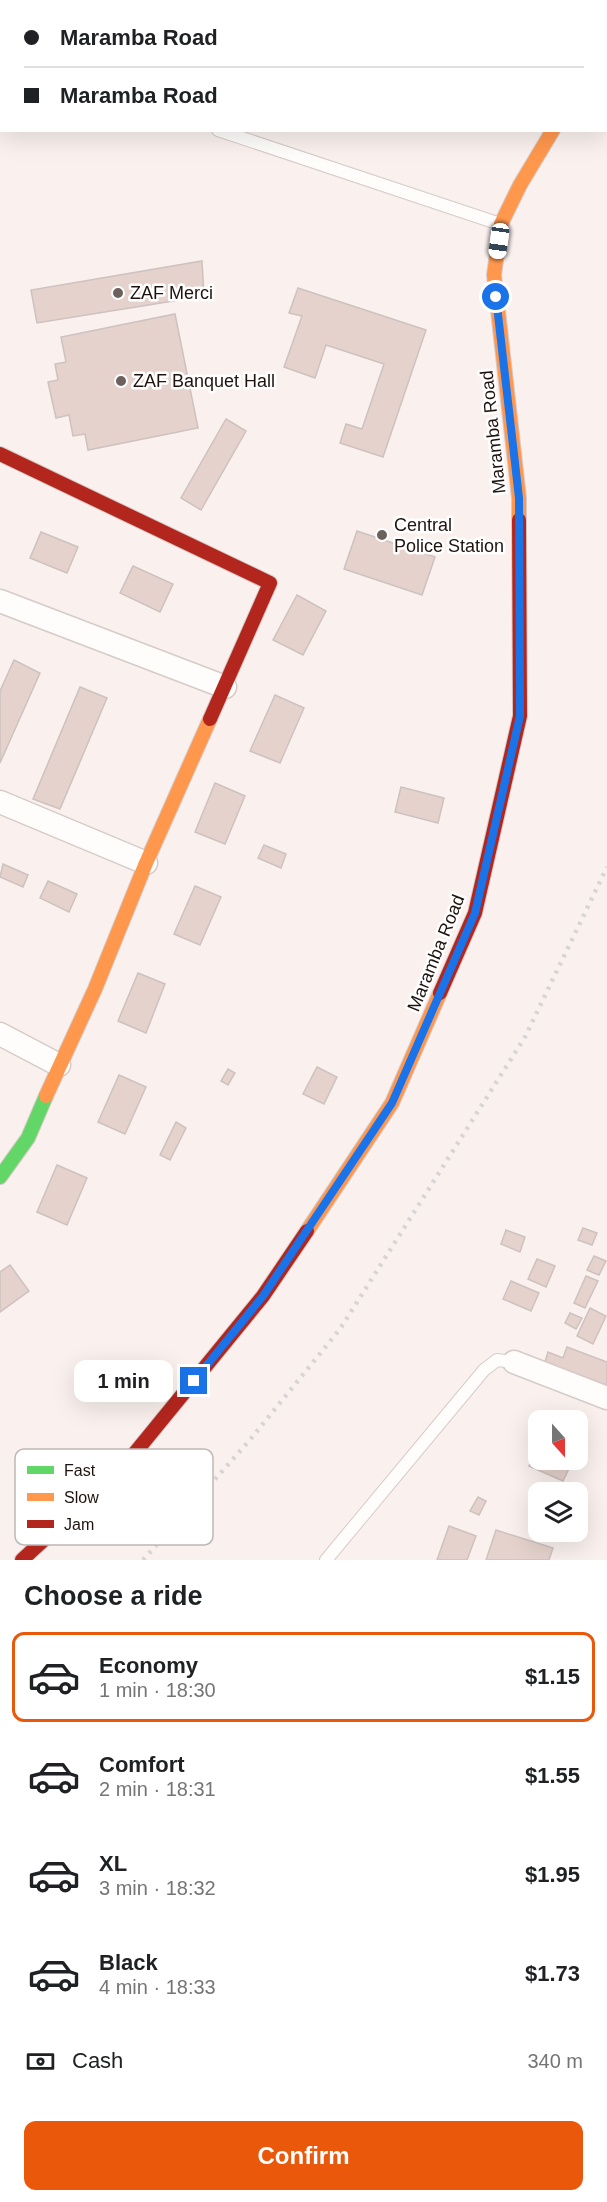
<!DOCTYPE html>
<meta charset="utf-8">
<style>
:root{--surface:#fff;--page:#f6f6f6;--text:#202124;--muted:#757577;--line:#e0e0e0;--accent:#ea580c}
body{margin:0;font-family:Helvetica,sans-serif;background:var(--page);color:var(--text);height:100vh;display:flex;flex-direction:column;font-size:22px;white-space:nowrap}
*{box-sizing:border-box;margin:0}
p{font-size:20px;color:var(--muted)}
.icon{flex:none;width:33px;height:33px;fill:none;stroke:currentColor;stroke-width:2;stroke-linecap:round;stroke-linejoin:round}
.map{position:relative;height:1560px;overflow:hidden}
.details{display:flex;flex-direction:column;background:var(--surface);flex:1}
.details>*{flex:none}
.banner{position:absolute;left:0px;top:0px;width:608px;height:132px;box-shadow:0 6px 24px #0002;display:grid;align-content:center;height:132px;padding:0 24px;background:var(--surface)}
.needle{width:39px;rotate:159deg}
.fabs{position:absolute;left:528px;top:1410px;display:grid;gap:12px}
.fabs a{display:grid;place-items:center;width:60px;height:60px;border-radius:12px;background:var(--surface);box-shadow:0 6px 24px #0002;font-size:30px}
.end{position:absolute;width:27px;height:27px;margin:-14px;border:8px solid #1a73e8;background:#fff;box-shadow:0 0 0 3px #fff}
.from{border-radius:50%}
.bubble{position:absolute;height:42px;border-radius:12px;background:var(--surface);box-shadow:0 6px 24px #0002;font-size:20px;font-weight:800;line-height:42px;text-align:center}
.car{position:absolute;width:18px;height:36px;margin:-18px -9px;border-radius:8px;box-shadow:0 0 4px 2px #0007;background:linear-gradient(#fff 24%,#345 0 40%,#fff 0 76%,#345 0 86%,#fff 0)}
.banner b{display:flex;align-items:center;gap:21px;height:57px;font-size:22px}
.banner b+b{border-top:2px solid var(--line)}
.banner i{width:15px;height:15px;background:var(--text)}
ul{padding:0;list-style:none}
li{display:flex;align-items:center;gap:18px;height:90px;margin:0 12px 9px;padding:0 12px;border:3px solid transparent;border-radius:12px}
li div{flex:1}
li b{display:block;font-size:22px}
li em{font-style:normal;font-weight:800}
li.selected{border-color:var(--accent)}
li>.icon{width:54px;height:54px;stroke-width:1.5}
h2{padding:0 24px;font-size:27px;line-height:72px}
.pay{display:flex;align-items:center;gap:15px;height:66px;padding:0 24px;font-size:22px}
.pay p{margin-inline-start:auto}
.button{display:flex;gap:12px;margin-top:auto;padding:12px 24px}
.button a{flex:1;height:69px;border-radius:12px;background:var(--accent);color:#fff;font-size:24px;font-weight:800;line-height:69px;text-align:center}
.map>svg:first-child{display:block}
</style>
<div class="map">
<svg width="607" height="1560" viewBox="0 0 607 1560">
<rect width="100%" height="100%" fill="#faf1ee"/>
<g fill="#e5d2cc" stroke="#cdc2bf" stroke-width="1.5">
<polygon points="0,0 44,0 49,2 2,2 2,27"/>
<polygon points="202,261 204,296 37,323 31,290"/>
<polygon points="298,288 426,330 383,457 340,443 346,424 362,429 384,364 326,345 315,378 284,367 302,316 289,313"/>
<polygon points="175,314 198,428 88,450 85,434 73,436 69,415 56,418 48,382 58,380 55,364 66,362 61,337"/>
<polygon points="226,419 246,431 201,510 181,498"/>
<polygon points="357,531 435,557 422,595 344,569"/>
<polygon points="41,532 78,547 67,573 30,558"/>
<polygon points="133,566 173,584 160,612 120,593"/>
<polygon points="297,595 326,611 303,655 273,640"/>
<polygon points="14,660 40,673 0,763 0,691"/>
<polygon points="80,687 107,698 60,809 33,799"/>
<polygon points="275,695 304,708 280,763 250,751"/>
<polygon points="215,783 245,796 225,844 195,832"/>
<polygon points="401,787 444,798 438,823 395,812"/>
<polygon points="264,845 286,854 281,868 258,858"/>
<polygon points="3,864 28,875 23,887 0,877"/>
<polygon points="48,881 77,894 69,912 40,898"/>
<polygon points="195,886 221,897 200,945 174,934"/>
<polygon points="138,973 165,984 146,1033 118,1021"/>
<polygon points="317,1067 337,1077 324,1104 303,1094"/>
<polygon points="228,1069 235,1073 228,1085 221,1081"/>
<polygon points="119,1075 146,1087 125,1134 98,1122"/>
<polygon points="176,1122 186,1128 170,1160 160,1155"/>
<polygon points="57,1165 87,1178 67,1225 37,1212"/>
<polygon points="583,1228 597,1233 592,1245 578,1240"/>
<polygon points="506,1230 525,1237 520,1252 501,1244"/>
<polygon points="594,1256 606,1261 599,1275 587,1270"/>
<polygon points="537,1259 555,1266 546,1287 528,1279"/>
<polygon points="10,1265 29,1291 0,1312 0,1272"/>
<polygon points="586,1276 598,1281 585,1308 574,1303"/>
<polygon points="511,1281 539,1293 531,1311 503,1299"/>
<polygon points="590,1308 606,1316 593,1344 577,1336"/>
<polygon points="570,1313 582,1318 576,1329 565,1323"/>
<polygon points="567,1347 607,1362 607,1385 545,1362 548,1352 563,1358"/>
<polygon points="538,1444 538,1460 573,1460 563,1481 529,1466"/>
<polygon points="478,1497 486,1501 479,1515 470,1511"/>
<polygon points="449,1526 476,1536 467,1560 437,1560"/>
<polygon points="496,1530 553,1548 549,1560 486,1560"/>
</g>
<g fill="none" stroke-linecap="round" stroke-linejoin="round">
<g stroke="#d6cbc8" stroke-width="14">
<g id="lane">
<polyline points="0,58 2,58"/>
<polyline points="218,130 500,224"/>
<polyline points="326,1560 484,1370 497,1360 514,1362"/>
</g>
</g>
<g stroke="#d6cbc8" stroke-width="25">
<g id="street">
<polyline points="600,0 600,2"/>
<polyline points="606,78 607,78"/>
<polyline points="0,601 225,687"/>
<polyline points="0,802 146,863"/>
<polyline points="0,1034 59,1065"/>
<polyline points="514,1362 607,1398"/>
</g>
</g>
<g stroke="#d6cbc8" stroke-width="16">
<polyline id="fast" points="0,1177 28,1138 46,1096"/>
</g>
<g stroke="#d6cbc8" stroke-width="16">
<g id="slow">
<polyline points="519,520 519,498 494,275 501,224 520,185 553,130"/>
<polyline points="46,1096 95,989 146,863 210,719"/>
<polyline points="307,1231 392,1103 440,993"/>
</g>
</g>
<g stroke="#d6cbc8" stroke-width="16">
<g id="jam">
<polyline points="0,454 270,583 210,719"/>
<polyline points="440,993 475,913 520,716 519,520"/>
<polyline points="22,1560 125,1465 263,1296 307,1231"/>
</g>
</g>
<use href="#lane" stroke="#fefdfc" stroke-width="12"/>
<use href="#street" stroke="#fefdfc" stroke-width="22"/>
<use href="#fast" stroke="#63d668" stroke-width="14"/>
<use href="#slow" stroke="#ff974d" stroke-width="14"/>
<use href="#jam" stroke="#b3261e" stroke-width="14"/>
<polyline stroke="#d7d4d3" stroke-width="4.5" stroke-dasharray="3 6" stroke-linecap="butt" points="143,1560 249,1441 340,1329 525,1037 607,867"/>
</g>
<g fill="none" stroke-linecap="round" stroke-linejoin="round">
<polyline stroke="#1a73e8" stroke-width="8" points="194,1381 263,1296 392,1103 475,913 520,716 519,498 496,297"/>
</g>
<g fill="#6c615d" stroke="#fff" stroke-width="2">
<circle cx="118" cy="293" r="6"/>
<circle cx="121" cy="381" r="6"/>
<circle cx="382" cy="535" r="6"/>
</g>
<g text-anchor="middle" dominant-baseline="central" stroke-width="5" stroke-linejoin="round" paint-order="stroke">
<g font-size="18" fill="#1f130f" stroke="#fff" text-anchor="start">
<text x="130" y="293">ZAF Merci</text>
<text x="133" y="381">ZAF Banquet Hall</text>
<text x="394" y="525">Central<tspan x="394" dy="21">Police Station</tspan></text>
</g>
<g font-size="18" fill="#1f130f" stroke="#fff">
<text transform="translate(493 432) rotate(-96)">Maramba Road</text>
<text transform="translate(436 953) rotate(-68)">Maramba Road</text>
</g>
</g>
<rect x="15" y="1449" width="198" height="96" rx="9" fill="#fff" stroke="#bcb8b7" stroke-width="1.5"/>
<rect x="27" y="1466" width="27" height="8" fill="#63d668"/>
<rect x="27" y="1493" width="27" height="8" fill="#ff974d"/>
<rect x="27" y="1520" width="27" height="8" fill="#b3261e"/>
<g font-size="16" fill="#1f130f">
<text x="64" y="1476">Fast</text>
<text x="64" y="1503">Slow</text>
<text x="64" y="1530">Jam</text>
</g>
</svg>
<div class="fabs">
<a><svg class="needle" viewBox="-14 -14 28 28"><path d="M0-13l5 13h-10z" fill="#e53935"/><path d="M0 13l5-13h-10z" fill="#757577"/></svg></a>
<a><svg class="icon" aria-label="layers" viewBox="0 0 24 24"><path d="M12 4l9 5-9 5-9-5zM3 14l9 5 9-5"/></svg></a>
</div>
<i class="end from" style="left:496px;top:297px"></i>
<i class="end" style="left:194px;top:1381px"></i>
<div class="bubble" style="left:74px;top:1360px;width:99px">1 min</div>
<i class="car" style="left:499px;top:241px;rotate:188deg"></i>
<div class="banner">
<b><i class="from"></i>Maramba Road</b>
<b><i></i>Maramba Road</b>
</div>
</div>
<section class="details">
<h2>Choose a ride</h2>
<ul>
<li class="selected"><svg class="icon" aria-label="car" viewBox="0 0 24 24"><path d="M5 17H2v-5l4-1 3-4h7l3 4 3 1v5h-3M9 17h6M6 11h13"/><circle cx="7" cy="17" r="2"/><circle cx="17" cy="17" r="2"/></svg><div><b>Economy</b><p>1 min · 18:30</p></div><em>$1.15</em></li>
<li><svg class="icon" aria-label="car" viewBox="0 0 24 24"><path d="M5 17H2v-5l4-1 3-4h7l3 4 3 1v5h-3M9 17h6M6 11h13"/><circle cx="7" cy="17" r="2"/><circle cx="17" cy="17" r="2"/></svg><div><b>Comfort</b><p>2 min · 18:31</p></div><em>$1.55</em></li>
<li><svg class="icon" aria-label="car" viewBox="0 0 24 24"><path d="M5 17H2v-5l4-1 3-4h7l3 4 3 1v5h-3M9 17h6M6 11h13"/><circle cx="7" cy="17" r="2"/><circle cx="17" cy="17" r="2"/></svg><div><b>XL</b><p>3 min · 18:32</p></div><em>$1.95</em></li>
<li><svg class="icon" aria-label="car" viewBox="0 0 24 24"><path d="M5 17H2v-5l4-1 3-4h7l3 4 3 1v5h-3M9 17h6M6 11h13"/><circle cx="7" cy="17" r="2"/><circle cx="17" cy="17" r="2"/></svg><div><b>Black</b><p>4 min · 18:33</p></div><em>$1.73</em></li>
</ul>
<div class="pay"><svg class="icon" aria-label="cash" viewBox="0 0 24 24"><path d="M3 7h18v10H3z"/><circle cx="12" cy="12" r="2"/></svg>Cash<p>340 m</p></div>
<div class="button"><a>Confirm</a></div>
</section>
